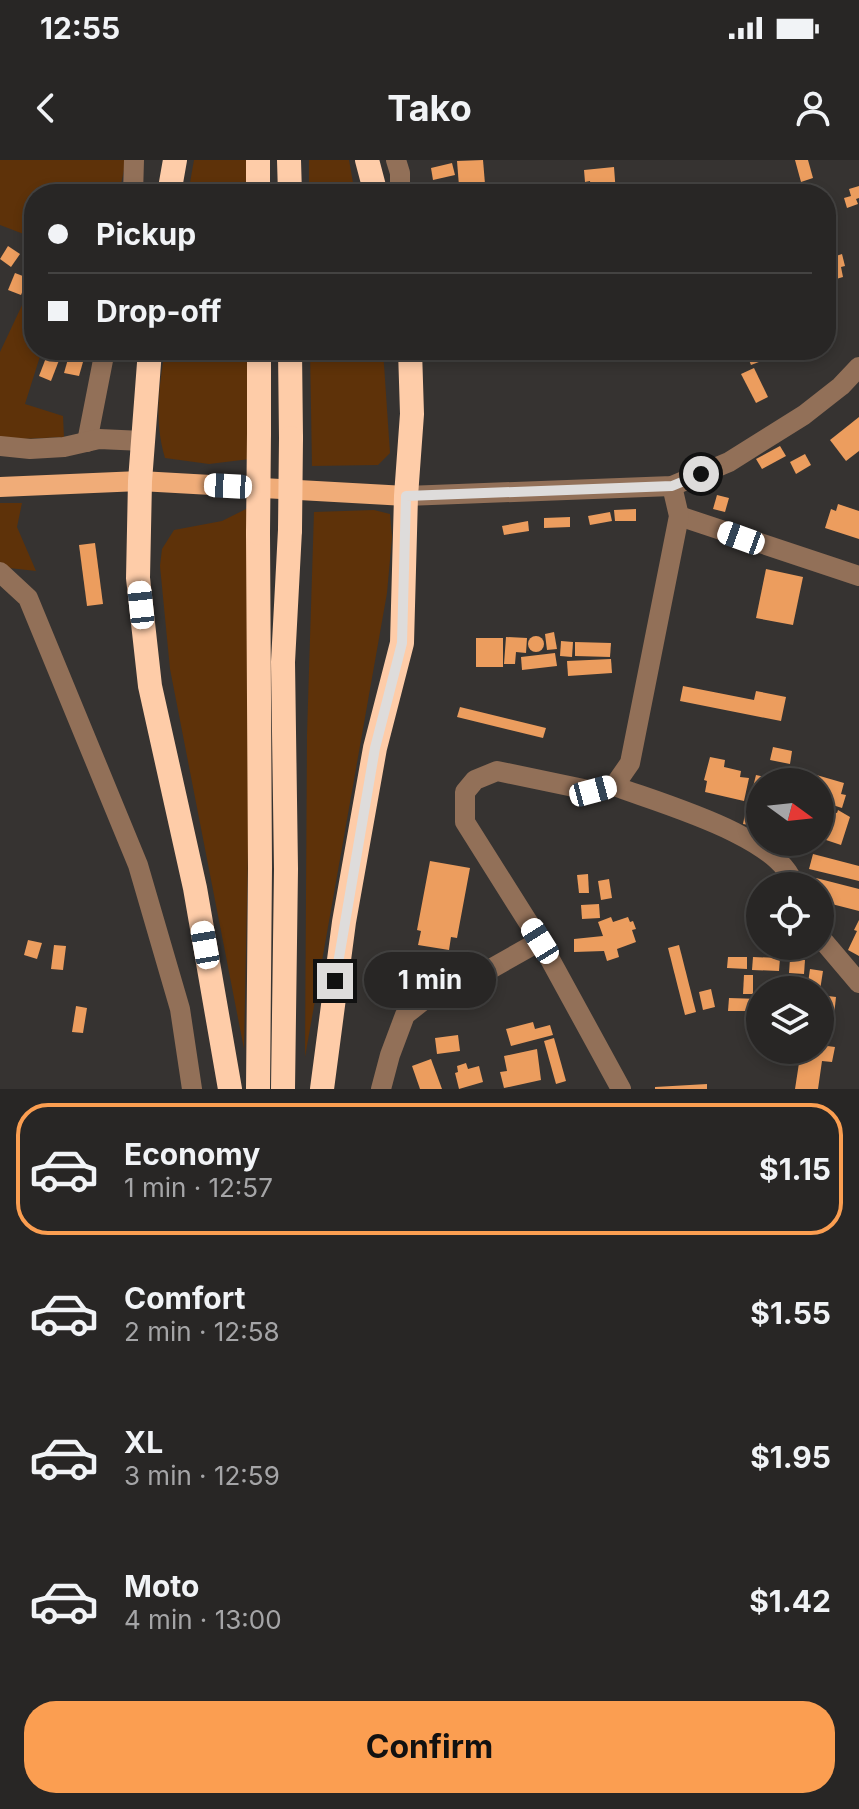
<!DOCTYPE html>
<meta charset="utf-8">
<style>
:root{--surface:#282625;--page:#302e2d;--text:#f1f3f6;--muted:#a5a5a7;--line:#444342;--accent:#fb9e51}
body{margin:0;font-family:Inter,sans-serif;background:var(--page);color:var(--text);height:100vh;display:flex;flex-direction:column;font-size:30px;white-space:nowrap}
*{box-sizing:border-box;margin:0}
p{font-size:26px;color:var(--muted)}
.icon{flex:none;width:44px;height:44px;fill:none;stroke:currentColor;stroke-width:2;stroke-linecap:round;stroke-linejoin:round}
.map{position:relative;height:929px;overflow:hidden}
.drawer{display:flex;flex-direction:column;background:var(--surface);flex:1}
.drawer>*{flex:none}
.hud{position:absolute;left:24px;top:24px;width:812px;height:176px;border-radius:32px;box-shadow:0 4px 12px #0003,0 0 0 2px var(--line);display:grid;align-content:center;height:176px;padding:0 24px;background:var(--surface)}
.needle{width:52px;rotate:105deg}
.tools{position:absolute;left:746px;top:608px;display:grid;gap:16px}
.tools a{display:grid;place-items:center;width:88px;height:88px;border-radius:50%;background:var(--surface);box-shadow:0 4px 12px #0003,0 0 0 2px var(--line);font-size:40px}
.end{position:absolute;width:36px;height:36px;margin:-18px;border:10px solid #dedcdb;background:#111;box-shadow:0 0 0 4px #111}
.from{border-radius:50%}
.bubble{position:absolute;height:56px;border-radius:28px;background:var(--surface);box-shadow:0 4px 12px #0003,0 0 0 2px var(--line);font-size:26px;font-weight:700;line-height:56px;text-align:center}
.car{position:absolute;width:24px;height:48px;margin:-24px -12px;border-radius:10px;box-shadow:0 0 6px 2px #0007;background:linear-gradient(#fff 24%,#345 0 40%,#fff 0 76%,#345 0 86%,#fff 0)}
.hud b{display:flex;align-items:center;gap:28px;height:76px;font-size:30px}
.hud b+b{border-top:2px solid var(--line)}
.hud i{width:20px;height:20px;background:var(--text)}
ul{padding:14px 0 0;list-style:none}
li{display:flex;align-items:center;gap:24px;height:132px;margin:0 16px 12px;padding:0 8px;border:4px solid transparent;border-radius:32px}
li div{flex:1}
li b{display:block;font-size:30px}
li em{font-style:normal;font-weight:700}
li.current{border-color:var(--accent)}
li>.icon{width:72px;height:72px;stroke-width:1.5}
.button{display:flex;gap:16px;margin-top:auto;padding:16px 24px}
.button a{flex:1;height:92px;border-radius:32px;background:var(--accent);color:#111;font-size:32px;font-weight:700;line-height:92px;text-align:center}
.status{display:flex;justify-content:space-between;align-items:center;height:56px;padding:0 40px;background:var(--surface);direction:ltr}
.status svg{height:22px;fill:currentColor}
header{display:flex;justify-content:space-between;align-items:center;height:104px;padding:0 24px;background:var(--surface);font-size:36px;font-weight:700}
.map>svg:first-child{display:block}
</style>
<div class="status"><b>12:55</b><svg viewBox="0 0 49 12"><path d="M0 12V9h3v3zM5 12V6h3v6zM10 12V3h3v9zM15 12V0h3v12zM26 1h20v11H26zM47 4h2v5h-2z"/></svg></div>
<header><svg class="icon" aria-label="back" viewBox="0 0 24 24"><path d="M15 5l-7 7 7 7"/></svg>Tako<svg class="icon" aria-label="person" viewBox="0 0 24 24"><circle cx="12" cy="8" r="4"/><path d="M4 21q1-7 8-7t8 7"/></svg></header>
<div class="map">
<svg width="859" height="929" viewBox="0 0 859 929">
<rect width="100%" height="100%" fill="#363331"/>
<g fill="#5e3209">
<polygon points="0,0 126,0 119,34 34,34 34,78 0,65"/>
<polygon points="194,0 249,0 249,34 188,34"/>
<polygon points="309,0 349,0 355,34 309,34"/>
<polygon points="24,141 34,144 34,190 42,190 25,244 63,256 64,277 0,280 0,192"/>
<path d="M165 190H249L250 299 209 304 165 298C154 262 159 227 165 190Z"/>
<polygon points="310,190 383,190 390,293 378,305 312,306"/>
<polygon points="0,343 22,343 17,367 36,411 0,407"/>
<polygon points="250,347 249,643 244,889 170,509 160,406 162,389 174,370 222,361"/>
<polygon points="374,350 390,354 392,377 387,433 305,897 307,574 314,352"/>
</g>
<g fill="#ec9d5e">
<polygon points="483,0 485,24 459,26 457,1"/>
<polygon points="795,0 808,0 813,18 801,22"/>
<polygon points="452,3 455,15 433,20 431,8"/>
<polygon points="614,7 616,34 592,34 590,21 585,22 584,10"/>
<polygon points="453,22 454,34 430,34 429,24"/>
<polygon points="859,26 859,38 856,39 858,44 847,48 844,38 851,36 849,29"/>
<polygon points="826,79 830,89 834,87 836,96 842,94 845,106 841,107 843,117 826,122"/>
<polygon points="8,86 20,94 11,107 0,99"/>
<polygon points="15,113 28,118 21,135 8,130"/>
<polygon points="49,190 63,190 51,221 39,216"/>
<polygon points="754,190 769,190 772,197 751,205 746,193"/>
<polygon points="68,199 83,202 79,216 64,213"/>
<polygon points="754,208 768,237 756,243 741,214"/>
<polygon points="859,257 859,291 846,301 830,280"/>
<polygon points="780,286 786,296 762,309 756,299"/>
<polygon points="805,294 811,305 796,314 790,302"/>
<polygon points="717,335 729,338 725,352 713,349"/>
<polygon points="838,344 859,351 859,379 825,368 831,349 836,351"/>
<polygon points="636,349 636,361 615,361 614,350"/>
<polygon points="610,352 612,361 590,365 588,356"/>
<polygon points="570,357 570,367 544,368 544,358"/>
<polygon points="528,361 529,371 504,375 502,366"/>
<polygon points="95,383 103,444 87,446 79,385"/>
<polygon points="766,409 803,417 793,465 756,458"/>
<polygon points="554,472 557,489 547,490 545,474"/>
<circle cx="536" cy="484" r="8"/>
<polygon points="506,477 527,478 526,493 516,492 515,504 504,504"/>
<rect x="476" y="478" width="27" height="29"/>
<polygon points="561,481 573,482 572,497 560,496"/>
<polygon points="575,482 611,483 610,497 575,496"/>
<polygon points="555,493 557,506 522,510 521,497"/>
<polygon points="611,499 612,513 568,516 567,501"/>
<polygon points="683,526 754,540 756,531 786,537 781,561 680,541"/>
<polygon points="460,547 546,568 543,578 457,557"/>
<polygon points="773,587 792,591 790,604 770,600"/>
<polygon points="710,597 725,600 724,607 741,611 740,617 749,618 744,641 705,632 707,621 704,620"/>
<polygon points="813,614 844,623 841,634 846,635 842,648 820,641 820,622 811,622"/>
<polygon points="756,615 774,619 774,622 760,622 760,637 751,635"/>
<polygon points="746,649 760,652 760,667 743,664"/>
<polygon points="820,649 837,653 838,650 850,657 841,685 820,678"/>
<polygon points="813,694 859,706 859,721 809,709"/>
<polygon points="430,701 470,708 457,778 451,777 449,790 418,785 421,771 417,770"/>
<polygon points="588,714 589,733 579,733 577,715"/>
<polygon points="816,718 859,729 859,751 820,741 820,726 814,726"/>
<polygon points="609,719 612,738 601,740 598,721"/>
<polygon points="599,744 600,758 582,759 581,745"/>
<polygon points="611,757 613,762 628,757 630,762 633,761 636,769 632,770 636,782 617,789 619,797 607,801 604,791 574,792 574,779 603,776 598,762"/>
<polygon points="859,760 859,796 848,790 857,771 854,770"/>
<polygon points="28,780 42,783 37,799 24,795"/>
<polygon points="54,785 66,786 63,810 51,809"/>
<polygon points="679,785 696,852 685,855 668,788"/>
<polygon points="728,797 747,797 747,809 727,808"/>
<polygon points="753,797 780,798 779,811 752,810"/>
<polygon points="790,799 805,800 804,814 789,813"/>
<polygon points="810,809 823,811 820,830 807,830"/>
<polygon points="744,815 753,815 753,834 743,834"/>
<polygon points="711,829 715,847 703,850 699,832"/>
<polygon points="820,835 836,837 834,855 820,853"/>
<polygon points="729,838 760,839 760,851 728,851"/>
<polygon points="76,846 87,848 83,873 72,872"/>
<polygon points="533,862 535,869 550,865 553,875 511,886 506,869"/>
<polygon points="458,875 460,891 437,894 435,878"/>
<polygon points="554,878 566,921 556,924 544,881"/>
<polygon points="820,885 835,887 832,902 822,901 818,929 795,929 801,890 820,890"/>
<polygon points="537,889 541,920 504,928 500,912 507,911 504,896"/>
<polygon points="431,899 442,929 420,929 412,906"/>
<polygon points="466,903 468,909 479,906 483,922 459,929 455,913 458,912 457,906"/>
<polygon points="707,924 707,929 655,929 655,927"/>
</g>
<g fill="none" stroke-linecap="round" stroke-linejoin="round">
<g stroke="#927058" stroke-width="20">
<polyline points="396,0 400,13 400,34"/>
<polyline points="133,34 134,0"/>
<polyline points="87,282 105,190"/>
<polyline points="0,286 30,289 64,287 99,279 143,281"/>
<polyline points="406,336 672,326 729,302 804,255 841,226 859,207"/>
<polyline points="679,356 859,416"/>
<polyline points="0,412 28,438 138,705 180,849 192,929"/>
<path d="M614 626C659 643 783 677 794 726"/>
<polyline points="820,777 859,823"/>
<polyline points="381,929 390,895 405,855 429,836 471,820 540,781"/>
<polyline points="621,929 540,781 465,662 465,632 475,620 497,611 593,631 614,626 630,603 679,356 672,326"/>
</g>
<polyline stroke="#f0ac78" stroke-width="20" points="0,327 140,321 406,336"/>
<g stroke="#fecca8" stroke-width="24">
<polyline points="258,0 258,34"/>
<polyline points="289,0 290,34"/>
<polyline points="367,0 376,34"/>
<polyline points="169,34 175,0"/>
<polyline points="150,190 140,321 138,418 150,526 195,728 230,929"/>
<polyline points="259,190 259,273"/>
<polyline points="290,190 291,278"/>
<polyline points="258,373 260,708 258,929"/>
<polyline points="283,929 286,709 283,502 290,370"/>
<polyline points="322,929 344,762 375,588 402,483 406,336 412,254 410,190"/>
</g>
<g stroke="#fecca8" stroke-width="24">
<polyline points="290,370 291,278"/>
<polyline points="258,373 259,273"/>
</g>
</g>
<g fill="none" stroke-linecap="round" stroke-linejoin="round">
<polyline stroke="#dedcdb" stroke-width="10" points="335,821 375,588 402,483 406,336 672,326 701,314"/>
</g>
</svg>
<div class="tools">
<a><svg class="needle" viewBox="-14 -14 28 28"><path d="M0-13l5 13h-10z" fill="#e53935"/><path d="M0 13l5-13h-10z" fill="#a5a5a7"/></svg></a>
<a><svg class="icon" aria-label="locate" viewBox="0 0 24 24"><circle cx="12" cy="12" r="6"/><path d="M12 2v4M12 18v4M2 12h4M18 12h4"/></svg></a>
<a><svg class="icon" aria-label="layers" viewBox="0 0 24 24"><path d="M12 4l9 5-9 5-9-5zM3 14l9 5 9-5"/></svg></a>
</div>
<i class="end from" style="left:701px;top:314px"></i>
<i class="end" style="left:335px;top:821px"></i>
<div class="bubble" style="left:364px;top:792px;width:132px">1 min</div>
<i class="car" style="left:228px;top:326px;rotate:273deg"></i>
<i class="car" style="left:741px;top:378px;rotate:290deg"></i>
<i class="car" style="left:141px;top:445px;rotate:354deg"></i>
<i class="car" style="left:593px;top:631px;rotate:75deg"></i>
<i class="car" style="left:540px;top:781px;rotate:328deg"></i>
<i class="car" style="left:205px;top:785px;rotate:350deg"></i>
<div class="hud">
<b><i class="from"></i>Pickup</b>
<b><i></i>Drop-off</b>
</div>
</div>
<section class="drawer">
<ul>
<li class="current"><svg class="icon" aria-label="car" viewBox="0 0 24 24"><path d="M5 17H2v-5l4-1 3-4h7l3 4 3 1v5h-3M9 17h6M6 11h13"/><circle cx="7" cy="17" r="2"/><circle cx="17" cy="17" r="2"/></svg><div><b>Economy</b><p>1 min · 12:57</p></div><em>$1.15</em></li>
<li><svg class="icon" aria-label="car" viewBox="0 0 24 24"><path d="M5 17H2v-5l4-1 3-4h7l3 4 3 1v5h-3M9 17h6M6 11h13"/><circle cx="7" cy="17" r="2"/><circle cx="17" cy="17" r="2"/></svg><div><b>Comfort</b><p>2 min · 12:58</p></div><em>$1.55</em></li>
<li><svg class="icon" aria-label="car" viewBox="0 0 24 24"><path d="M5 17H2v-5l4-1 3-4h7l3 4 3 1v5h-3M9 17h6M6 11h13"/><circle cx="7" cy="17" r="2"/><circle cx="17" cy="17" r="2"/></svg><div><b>XL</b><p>3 min · 12:59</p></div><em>$1.95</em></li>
<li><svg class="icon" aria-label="car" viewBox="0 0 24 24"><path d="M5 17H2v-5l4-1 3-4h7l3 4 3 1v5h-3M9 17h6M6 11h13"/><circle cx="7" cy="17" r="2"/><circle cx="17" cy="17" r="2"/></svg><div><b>Moto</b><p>4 min · 13:00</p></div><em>$1.42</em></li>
</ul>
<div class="button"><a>Confirm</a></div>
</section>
